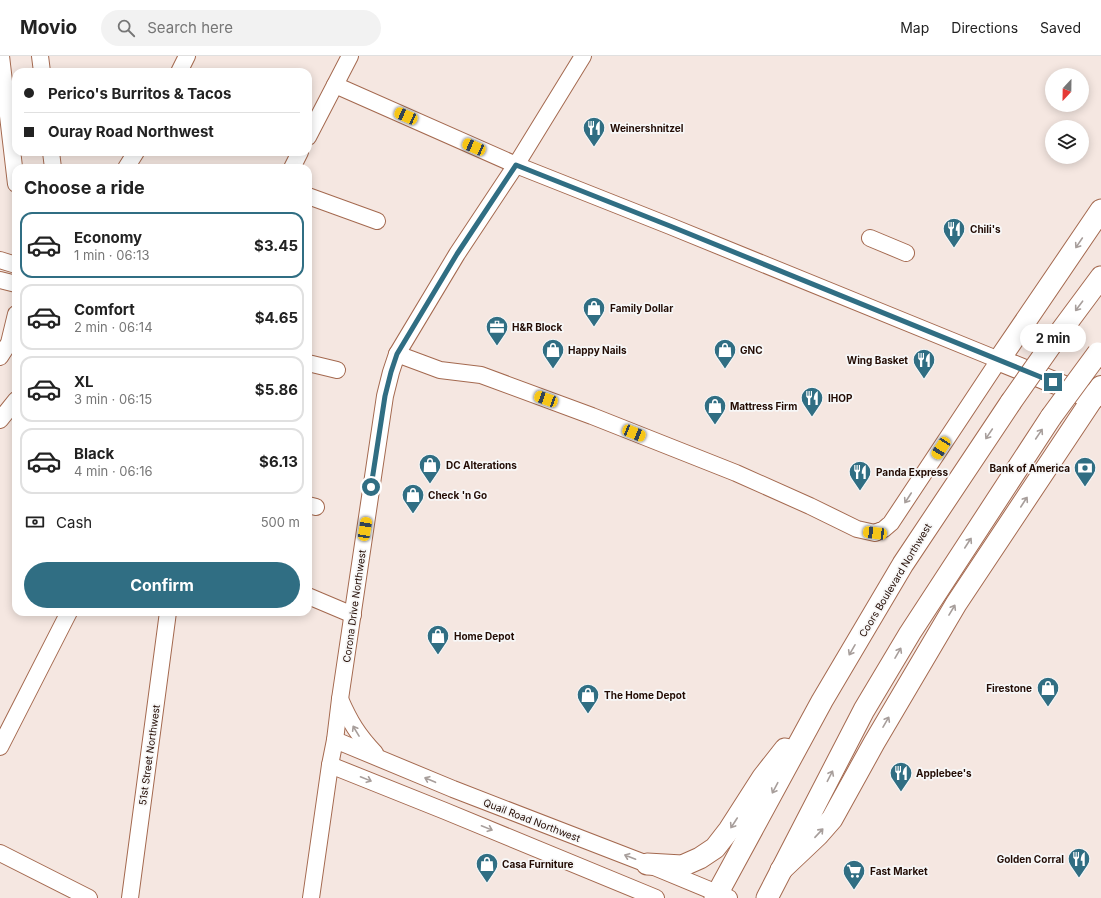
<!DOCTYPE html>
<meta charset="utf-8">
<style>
:root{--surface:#fff;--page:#f2f2f2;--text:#222;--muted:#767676;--line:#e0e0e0;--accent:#306e83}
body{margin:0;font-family:Inter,sans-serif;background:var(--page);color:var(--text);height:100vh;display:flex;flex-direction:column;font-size:15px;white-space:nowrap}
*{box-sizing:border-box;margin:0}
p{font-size:13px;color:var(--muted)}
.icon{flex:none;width:22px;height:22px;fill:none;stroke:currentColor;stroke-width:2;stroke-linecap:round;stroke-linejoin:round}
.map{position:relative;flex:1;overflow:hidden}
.panel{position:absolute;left:12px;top:108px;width:300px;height:452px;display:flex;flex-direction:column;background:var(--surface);border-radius:12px;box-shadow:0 2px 10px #0003}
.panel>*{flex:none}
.guide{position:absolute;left:12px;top:12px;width:300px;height:88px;border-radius:12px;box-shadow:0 2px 10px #0003;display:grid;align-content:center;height:88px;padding:0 12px;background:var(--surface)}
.needle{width:26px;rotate:202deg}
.controls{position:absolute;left:1045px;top:12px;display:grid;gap:8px}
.controls a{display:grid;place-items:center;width:44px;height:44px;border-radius:50%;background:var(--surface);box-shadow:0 2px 10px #0003;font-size:20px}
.end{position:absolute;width:18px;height:18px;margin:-9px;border:5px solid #306e83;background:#fff;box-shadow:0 0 0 2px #fff}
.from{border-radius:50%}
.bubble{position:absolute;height:28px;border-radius:14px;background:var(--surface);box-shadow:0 2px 10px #0003;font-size:13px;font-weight:700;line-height:28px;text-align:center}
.car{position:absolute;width:12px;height:24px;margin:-12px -6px;border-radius:5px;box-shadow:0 0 3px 1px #0007;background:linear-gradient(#f5c518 24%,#345 0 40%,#f5c518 0 76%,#345 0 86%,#f5c518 0)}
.guide b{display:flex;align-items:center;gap:14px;height:38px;font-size:15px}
.guide b+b{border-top:1px solid var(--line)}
.guide i{width:10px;height:10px;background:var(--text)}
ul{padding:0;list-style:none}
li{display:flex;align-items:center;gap:12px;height:66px;margin:0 8px 6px;padding:0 4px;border:2px solid var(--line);border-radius:12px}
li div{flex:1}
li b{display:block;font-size:15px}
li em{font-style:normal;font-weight:700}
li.current{border-color:var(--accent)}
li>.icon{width:36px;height:36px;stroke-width:1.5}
h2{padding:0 12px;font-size:18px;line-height:48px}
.pay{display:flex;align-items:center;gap:10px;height:44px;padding:0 12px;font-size:15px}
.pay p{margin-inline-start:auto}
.primary-button{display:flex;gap:8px;margin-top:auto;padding:8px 12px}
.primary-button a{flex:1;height:46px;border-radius:24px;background:var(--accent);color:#fff;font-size:16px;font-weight:700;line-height:46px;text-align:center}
header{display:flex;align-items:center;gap:24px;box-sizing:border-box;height:56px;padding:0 20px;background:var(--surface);border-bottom:1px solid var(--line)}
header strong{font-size:19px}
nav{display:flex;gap:22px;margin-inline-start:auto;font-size:14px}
.search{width:280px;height:36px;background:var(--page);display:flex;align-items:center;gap:10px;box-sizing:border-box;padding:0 14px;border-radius:22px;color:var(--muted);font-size:15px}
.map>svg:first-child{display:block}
</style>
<header>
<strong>Movio</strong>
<div class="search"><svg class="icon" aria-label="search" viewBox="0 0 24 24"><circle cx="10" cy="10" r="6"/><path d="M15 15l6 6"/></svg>Search here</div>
<nav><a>Map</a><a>Directions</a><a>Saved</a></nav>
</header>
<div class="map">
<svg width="1101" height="842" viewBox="0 0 1101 842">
<rect width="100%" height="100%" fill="#f5e7e1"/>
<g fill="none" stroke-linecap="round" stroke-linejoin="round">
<g stroke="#a4694f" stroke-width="18">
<g id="minor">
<polyline points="1,0 16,128"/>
<polyline points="40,0 42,16"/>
<polyline points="179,16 187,0"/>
<polyline points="335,29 516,109 670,170 999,304 891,467 884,473 875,477 857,473 810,450 736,417 592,360 481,319 440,314 397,298"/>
<polyline points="308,81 350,0"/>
<polyline points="51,96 53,112"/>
<polyline points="126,112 136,96"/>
<polyline points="292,112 300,96"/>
<polyline points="308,140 377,165"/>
<polyline points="870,182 906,197"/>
<polyline points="0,204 16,209"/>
<polyline points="0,224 16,228"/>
<polyline points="0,301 9,287 16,258"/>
<polyline points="308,307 337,314"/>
<polyline points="0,364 16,344"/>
<polyline points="308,449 316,451"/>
<polyline points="308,540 353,559"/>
<path d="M340 643C350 666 358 679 375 697"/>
<polyline points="335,684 453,733 647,808 729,842"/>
<polyline points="0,691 69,556"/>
<polyline points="330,709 445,755 656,842"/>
<polyline points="0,797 89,842"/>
<polyline points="130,842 168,556"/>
<polyline points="311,842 330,709 335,684 340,643 385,340 391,316 397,298 457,198 516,109 583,0"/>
</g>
</g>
<g stroke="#a4694f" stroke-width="23">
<g id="major">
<polyline points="1058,279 1101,221"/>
<polyline points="1087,340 999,304 1101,154"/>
<polyline points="647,808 682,810 700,802 715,792 729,774 763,721 785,693"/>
<polyline points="781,814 818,779 832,763 874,687 956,548 1093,342"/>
<polyline points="715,842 822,645 903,508 1011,346"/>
<polyline points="767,842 864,654 910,577 1051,361"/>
</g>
</g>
<g stroke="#a4694f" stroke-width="24">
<polyline id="highway" points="1093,342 1101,331"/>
</g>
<use href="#minor" stroke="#fff" stroke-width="16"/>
<use href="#major" stroke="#fff" stroke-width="21"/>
<use href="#highway" stroke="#fff" stroke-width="22"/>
<g stroke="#a4694f" stroke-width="23" stroke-linecap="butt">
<g id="major-bridge">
<polyline points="1011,346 1058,279"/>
<polyline points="1051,361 1098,297"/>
</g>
</g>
<use href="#major-bridge" stroke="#fff" stroke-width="21"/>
</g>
<defs><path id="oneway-shaft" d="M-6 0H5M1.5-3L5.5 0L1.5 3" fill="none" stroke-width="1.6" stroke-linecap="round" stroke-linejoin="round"/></defs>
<g stroke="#a79e9b">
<use href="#oneway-shaft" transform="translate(1079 187) rotate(124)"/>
<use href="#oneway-shaft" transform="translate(1079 250) rotate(127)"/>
<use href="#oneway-shaft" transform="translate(989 378) rotate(124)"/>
<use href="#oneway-shaft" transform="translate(1039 378) rotate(-56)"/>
<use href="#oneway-shaft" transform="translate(908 442) rotate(123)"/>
<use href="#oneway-shaft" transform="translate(1024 446) rotate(-57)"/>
<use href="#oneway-shaft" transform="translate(968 487) rotate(-57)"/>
<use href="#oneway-shaft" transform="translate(952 554) rotate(-59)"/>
<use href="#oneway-shaft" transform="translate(852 594) rotate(120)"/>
<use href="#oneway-shaft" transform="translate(898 597) rotate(-60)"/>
<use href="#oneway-shaft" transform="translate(886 666) rotate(-60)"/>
<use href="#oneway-shaft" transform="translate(356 675) rotate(-121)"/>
<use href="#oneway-shaft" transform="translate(830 720) rotate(-63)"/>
<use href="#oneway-shaft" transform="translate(366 723) rotate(22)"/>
<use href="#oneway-shaft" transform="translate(430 724) rotate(-157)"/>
<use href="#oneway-shaft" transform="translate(775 732) rotate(118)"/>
<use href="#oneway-shaft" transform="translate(734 767) rotate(123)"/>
<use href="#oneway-shaft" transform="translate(487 772) rotate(22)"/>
<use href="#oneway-shaft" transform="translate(819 777) rotate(-47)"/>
<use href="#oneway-shaft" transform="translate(630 801) rotate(-159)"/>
</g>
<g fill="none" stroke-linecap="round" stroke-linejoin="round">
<polyline stroke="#306e83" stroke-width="5" points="371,431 385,340 391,316 397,298 457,198 516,109 670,170 1053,326"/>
</g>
<defs>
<g id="restaurant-pin" transform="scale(1.15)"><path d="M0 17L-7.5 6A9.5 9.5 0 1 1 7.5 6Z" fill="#306e83" stroke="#f7f7f7"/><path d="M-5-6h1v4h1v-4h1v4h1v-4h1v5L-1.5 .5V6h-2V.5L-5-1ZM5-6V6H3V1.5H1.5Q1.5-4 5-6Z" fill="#fff"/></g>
<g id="shop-pin" transform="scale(1.15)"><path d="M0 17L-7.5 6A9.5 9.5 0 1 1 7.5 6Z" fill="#306e83" stroke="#f7f7f7"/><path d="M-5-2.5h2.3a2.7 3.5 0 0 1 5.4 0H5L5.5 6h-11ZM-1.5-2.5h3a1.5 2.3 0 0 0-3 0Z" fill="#fff"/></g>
<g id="office-pin" transform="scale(1.15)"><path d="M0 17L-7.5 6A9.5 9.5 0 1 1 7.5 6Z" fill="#306e83" stroke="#f7f7f7"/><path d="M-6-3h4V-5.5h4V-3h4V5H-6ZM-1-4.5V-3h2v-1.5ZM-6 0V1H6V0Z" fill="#fff"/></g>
<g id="bank-pin" transform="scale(1.15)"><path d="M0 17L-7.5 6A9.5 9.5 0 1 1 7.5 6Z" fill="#306e83" stroke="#f7f7f7"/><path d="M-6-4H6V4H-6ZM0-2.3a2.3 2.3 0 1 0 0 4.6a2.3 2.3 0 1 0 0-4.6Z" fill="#fff"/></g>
<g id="supermarket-pin" transform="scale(1.15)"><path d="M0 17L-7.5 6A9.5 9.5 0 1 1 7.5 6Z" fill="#306e83" stroke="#f7f7f7"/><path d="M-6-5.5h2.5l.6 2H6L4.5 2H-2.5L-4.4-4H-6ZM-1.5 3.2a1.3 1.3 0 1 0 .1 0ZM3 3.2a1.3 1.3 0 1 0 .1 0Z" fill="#fff"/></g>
</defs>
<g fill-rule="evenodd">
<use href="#restaurant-pin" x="594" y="72"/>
<use href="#restaurant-pin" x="954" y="173"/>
<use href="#shop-pin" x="594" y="252"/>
<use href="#office-pin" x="497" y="271"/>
<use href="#shop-pin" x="553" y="294"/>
<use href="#shop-pin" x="725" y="294"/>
<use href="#restaurant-pin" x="924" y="304"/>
<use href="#restaurant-pin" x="812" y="342"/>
<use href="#shop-pin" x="715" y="350"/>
<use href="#shop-pin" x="430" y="409"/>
<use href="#bank-pin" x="1085" y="412"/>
<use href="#restaurant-pin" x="860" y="416"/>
<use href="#shop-pin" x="413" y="439"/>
<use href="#shop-pin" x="438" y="580"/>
<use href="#shop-pin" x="1048" y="632"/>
<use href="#shop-pin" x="588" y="639"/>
<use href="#restaurant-pin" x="901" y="717"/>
<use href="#restaurant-pin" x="1079" y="803"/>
<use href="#shop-pin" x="487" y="808"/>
<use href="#supermarket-pin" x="854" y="815"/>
</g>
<g text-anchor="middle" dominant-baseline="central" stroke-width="3.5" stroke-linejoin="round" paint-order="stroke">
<g font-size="10" font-weight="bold" fill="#230c04" stroke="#f7f7f7" text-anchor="start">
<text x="610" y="72">Weinershnitzel</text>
<text x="970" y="173">Chili's</text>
<text x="610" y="252">Family Dollar</text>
<text x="512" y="271">H&amp;R Block</text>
<text x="568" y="294">Happy Nails</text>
<text x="740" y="294">GNC</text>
<text x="908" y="304" text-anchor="end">Wing Basket</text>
<text x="828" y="342">IHOP</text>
<text x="730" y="350">Mattress Firm</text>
<text x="446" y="409">DC Alterations</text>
<text x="1070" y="412" text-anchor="end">Bank of America</text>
<text x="876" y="416">Panda Express</text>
<text x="428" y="439">Check 'n Go</text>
<text x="454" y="580">Home Depot</text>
<text x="1032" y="632" text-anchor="end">Firestone</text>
<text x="604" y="639">The Home Depot</text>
<text x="916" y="717">Applebee's</text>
<text x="1064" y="803" text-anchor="end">Golden Corral</text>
<text x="502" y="808">Casa Furniture</text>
<text x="870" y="815">Fast Market</text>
</g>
<g font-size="10" fill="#230c04" stroke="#f7f7f7">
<text transform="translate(895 524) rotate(-59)">Coors Boulevard Northwest</text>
<text transform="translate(354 550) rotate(-82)">Corona Drive Northwest</text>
<text transform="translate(149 699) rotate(-82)">51st Street Northwest</text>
<text transform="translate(532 764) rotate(21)">Quail Road Northwest</text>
</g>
</g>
</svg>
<div class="controls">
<a><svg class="needle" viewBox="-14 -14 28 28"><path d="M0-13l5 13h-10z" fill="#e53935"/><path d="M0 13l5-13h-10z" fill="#767676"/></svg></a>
<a><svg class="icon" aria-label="layers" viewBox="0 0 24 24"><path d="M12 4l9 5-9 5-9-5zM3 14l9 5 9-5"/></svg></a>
</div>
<i class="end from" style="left:371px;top:431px"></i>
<i class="end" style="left:1053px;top:326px"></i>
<div class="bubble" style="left:1020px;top:268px;width:66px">2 min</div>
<i class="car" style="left:406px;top:60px;rotate:294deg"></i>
<i class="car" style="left:474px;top:91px;rotate:294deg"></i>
<i class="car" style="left:546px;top:343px;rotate:290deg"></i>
<i class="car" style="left:634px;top:377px;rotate:112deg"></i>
<i class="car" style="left:941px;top:392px;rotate:213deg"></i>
<i class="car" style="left:365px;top:473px;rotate:9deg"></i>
<i class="car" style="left:875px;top:477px;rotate:277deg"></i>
<div class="guide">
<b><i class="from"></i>Perico's Burritos &amp; Tacos</b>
<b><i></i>Ouray Road Northwest</b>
</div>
<section class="panel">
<h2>Choose a ride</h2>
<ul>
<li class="current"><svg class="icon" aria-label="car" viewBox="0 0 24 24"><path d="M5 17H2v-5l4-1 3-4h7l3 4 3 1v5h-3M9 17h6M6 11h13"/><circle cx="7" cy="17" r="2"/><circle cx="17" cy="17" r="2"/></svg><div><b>Economy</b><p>1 min · 06:13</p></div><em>$3.45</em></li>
<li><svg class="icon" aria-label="car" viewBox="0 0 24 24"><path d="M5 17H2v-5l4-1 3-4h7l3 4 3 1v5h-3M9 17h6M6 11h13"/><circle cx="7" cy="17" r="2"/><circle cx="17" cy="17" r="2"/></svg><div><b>Comfort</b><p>2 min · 06:14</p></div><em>$4.65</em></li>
<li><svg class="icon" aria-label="car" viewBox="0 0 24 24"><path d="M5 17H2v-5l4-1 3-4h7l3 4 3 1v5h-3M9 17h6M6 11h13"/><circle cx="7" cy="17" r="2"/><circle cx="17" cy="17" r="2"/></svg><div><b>XL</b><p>3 min · 06:15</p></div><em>$5.86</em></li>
<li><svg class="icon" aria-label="car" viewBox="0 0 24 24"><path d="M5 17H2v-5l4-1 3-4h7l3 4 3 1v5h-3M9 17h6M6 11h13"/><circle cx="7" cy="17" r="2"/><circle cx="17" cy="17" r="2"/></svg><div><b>Black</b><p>4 min · 06:16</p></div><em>$6.13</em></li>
</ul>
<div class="pay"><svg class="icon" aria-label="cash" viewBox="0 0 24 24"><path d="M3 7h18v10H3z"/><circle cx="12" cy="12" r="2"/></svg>Cash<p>500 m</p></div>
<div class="primary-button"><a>Confirm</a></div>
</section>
</div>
